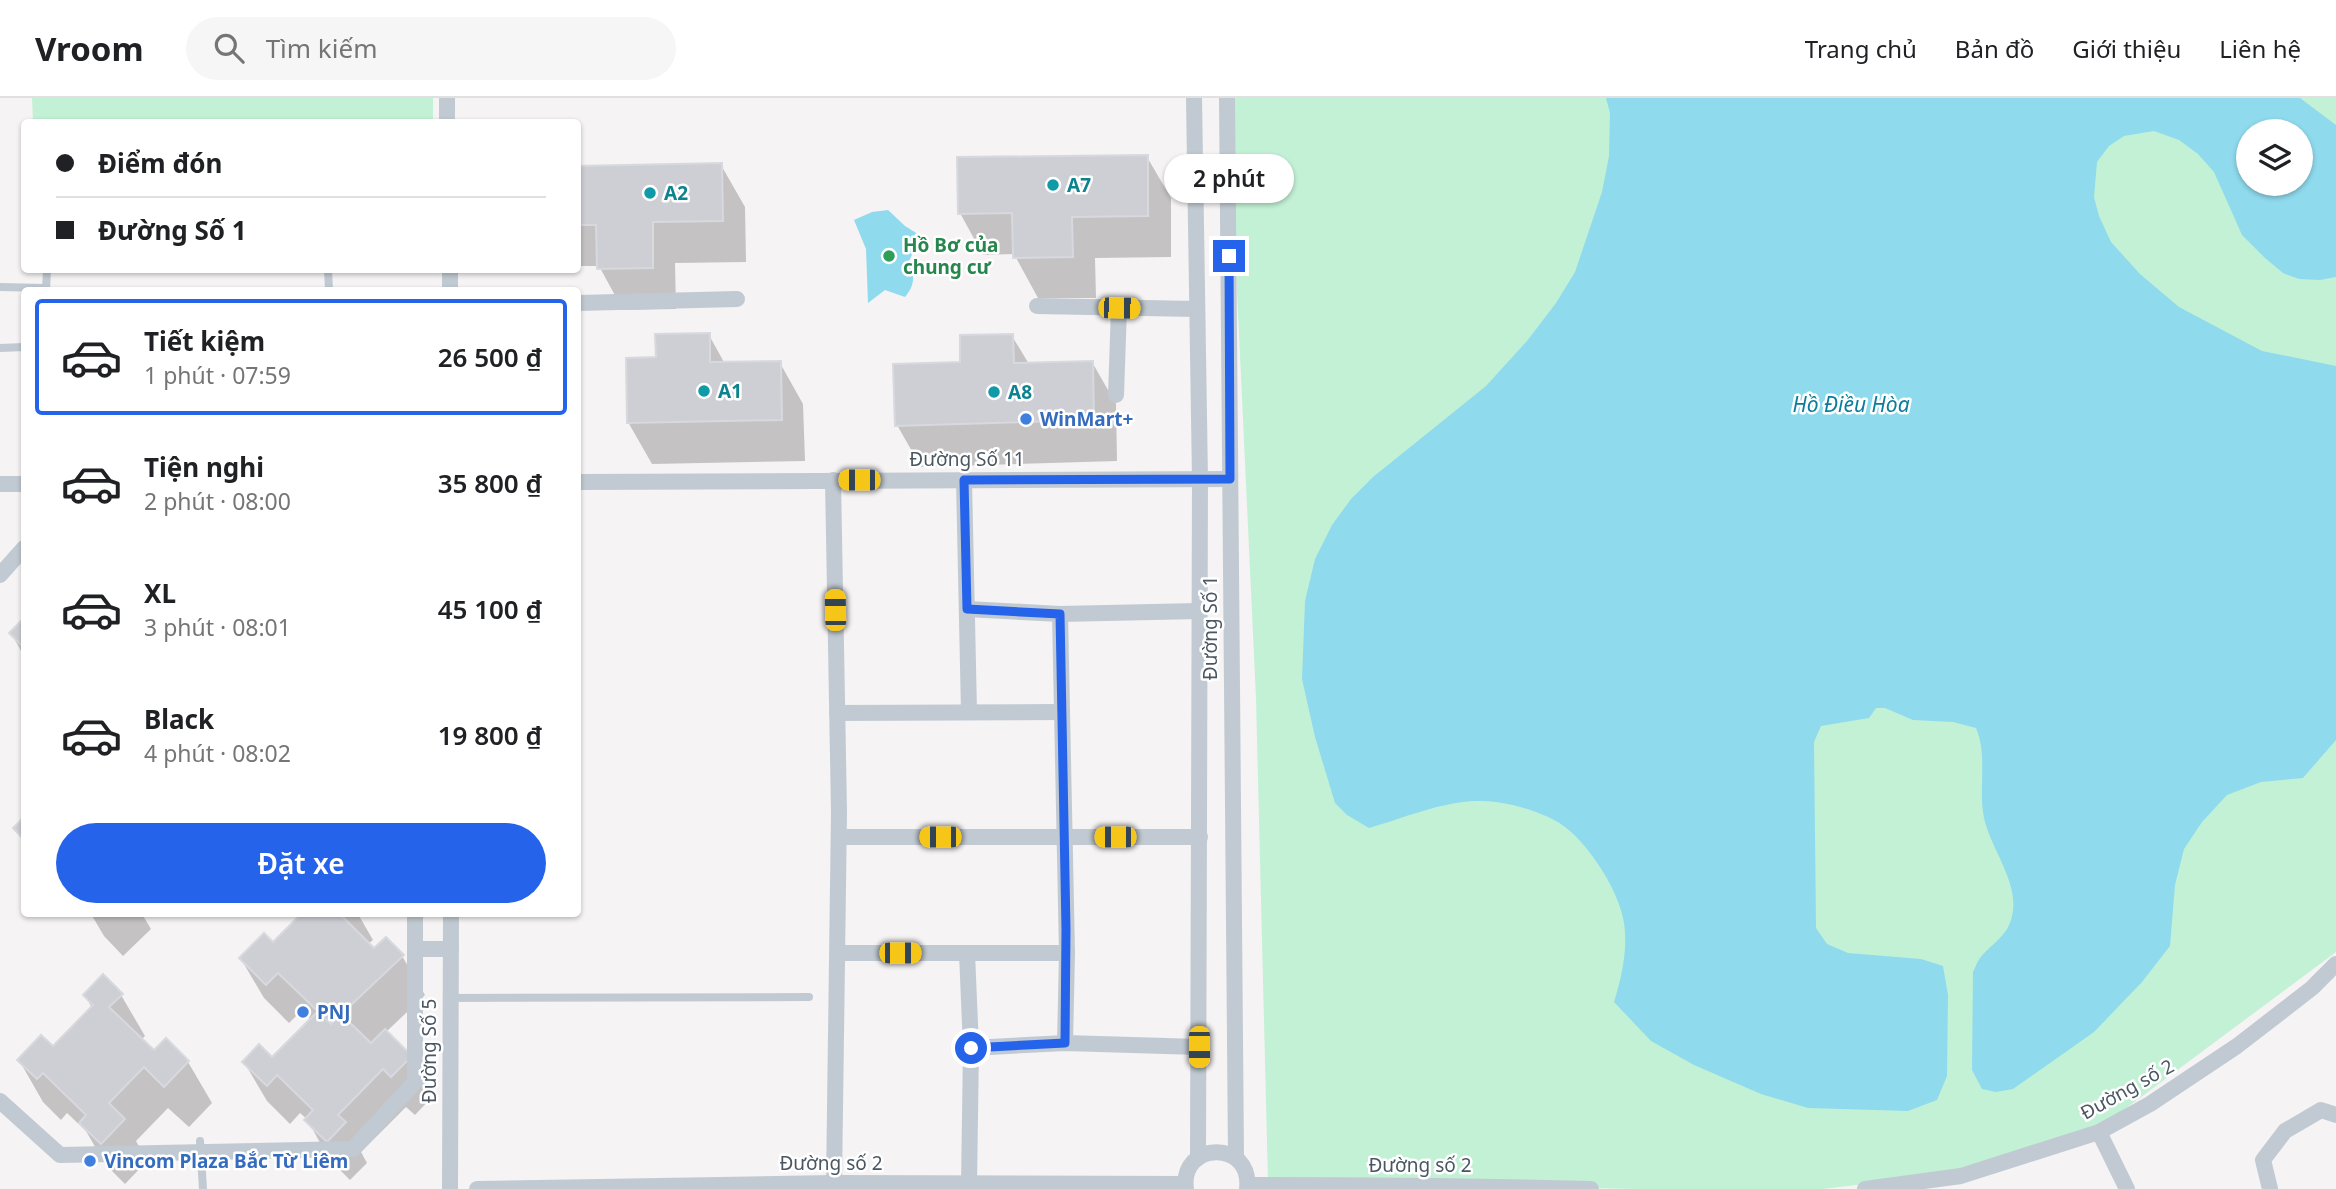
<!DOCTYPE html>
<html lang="vi">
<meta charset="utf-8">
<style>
:root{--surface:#fff;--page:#f6f6f6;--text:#202124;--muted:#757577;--line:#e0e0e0;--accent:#2563eb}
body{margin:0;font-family:"Noto Sans",sans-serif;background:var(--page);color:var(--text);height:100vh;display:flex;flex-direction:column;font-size:26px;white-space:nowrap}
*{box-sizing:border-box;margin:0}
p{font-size:23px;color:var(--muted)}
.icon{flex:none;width:38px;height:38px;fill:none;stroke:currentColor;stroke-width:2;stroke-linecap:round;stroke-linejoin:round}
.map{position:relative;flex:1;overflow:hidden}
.side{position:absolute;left:21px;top:189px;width:560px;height:630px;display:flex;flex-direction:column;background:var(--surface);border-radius:7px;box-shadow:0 2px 5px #0004}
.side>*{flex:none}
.hud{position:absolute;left:21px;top:21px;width:560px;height:154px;border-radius:7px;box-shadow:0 2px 5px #0004;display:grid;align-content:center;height:154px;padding:0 35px;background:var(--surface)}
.fabs{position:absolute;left:2236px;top:21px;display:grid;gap:14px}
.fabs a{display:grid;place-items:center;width:77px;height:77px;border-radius:50%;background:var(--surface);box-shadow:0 2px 5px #0004;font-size:35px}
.end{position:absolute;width:32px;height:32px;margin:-16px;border:9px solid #2563eb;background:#fff;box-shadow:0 0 0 4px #fff}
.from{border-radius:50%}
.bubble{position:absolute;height:49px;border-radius:24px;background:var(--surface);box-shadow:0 2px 5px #0004;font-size:23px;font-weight:600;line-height:49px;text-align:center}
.car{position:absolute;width:21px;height:42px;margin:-21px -10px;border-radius:9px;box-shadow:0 0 5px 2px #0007;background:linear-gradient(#f5c518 24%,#345 0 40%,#f5c518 0 76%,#345 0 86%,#f5c518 0)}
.hud b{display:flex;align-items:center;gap:24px;height:66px;font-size:26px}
.hud b+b{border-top:2px solid var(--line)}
.hud i{width:18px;height:18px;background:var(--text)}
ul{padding:12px 0 0;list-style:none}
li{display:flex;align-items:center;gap:21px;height:116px;margin:0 14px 10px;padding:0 21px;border:4px solid transparent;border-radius:7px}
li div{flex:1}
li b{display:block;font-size:26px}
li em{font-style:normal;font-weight:600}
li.on{border-color:var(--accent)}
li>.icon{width:63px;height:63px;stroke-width:1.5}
.cta{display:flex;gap:14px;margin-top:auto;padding:14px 35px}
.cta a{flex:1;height:80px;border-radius:42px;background:var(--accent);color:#fff;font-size:28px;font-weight:600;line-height:80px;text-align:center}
header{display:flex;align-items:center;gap:42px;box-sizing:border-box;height:98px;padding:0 35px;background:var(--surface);border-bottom:2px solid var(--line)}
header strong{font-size:33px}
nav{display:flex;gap:38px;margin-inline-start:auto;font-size:24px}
.search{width:490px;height:63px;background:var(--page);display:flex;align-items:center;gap:18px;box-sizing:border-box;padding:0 24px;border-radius:38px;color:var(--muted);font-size:26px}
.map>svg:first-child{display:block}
</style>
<header>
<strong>Vroom</strong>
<div class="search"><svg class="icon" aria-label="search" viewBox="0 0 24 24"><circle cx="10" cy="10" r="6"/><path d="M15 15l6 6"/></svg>Tìm kiếm</div>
<nav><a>Trang chủ</a><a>Bản đồ</a><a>Giới thiệu</a><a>Liên hệ</a></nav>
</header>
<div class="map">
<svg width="2336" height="1091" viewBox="0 0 2336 1091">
<rect width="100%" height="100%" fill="#f5f3f3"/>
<g fill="#c3f1d5" fill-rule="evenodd">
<polygon points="32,0 433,0 433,23 33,24"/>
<path d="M1228 0H2336V854L2098 1031 1960 1075 1822 1091H1637L1268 1084 1256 600ZM2249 33H2301V86H2249Z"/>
</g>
<g fill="#90daee" fill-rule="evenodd">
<path d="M1606 0H2300L2336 27V179L2320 182 2299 181 2283 175 2265 160 2242 137 2214 74 2198 56 2179 42 2154 33 2124 38 2109 48 2097 64 2094 99 2099 118 2111 144 2140 176 2179 209 2262 253 2336 268V642L2303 680 2261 684 2227 697 2202 724 2184 751 2175 787 2170 848 2142 884 2094 934 2013 991 1996 994 1982 991 1972 972 1973 874C1975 870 1977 864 1980 860 1992 845 2008 838 2012 818 2020 785 1991 752 1984 720 1978 691 1988 658 1976 630L1953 624 1913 622 1885 610H1876L1869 620 1821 628 1814 644 1816 830 1827 846 1848 855 1921 861 1943 868 1948 897 1947 978 1937 1002 1908 1013 1808 1010 1761 996 1694 967 1651 943 1614 904C1622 878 1629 847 1623 820 1617 789 1583 736 1554 722 1532 711 1502 702 1477 703 1440 704 1404 720 1369 730L1347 717 1335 705 1315 639 1302 581 1305 503 1315 461 1332 427 1351 401 1373 379 1486 288 1527 243 1556 205 1575 174 1602 94 1609 58 1610 15ZM2249 33H2301V86H2249Z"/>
<path d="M888 112 905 128 921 138 909 163C915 178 915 187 905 199L885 192 868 205 866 151 854 122 872 114Z"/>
</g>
<g fill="#0003">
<polygon points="1147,59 1171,100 1171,159 1095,160 1096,200 1038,200 1014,156 983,157 960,115"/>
<polygon points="721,67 745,109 746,164 675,165 676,211 623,212 599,168 578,168 578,70"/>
<polygon points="709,237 725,266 780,265 803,306 805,363 652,366 628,324"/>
<polygon points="1012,238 1029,266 1092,264 1116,306 1117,363 921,369 897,327 962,265"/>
<polygon points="24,522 24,558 11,535"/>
<polygon points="91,816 142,816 151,831 123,858 104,838"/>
<polygon points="304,816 358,816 373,842 368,846 374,852 402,858 425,897 386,934 411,959 433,998 415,1017 406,1009 361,1054 367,1065 350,1082 329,1061 307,1021 300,1015 290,1026 267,1003 244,964 272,962 311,922 301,913 289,925 264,900 241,861 273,846"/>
<polygon points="85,897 121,897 145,938 141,942 154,955 166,942 188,964 212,1005 189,1029 168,1010 136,1043 147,1063 125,1086 105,1066 86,1033 67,1015 61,1022 43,1004 19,962 53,950 92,910"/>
</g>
<g fill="#cdcfd5" stroke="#d7d9de" stroke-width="2">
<polygon points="1148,57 1148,118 1072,119 1073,159 1013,160 1012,115 958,116 957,59"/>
<polygon points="722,65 723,123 653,124 653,170 597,171 596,127 578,127 578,68"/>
<polygon points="710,235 710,264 781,263 782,322 627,325 626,260 656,259 655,236"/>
<polygon points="1013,236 1014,265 1093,263 1094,322 895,328 893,266 960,264 960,237"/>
<polygon points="24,520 24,550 9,535"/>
<polygon points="24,719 24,742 13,730"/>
<polygon points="301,816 340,816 374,850 386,839 404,857 331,926 278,875 266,887 239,860 264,835 273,844"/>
<polygon points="103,876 123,896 109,909 154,952 166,940 189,963 164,989 144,969 109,1005 125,1021 101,1046 79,1025 86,1017 43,975 37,981 17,962 41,937 53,948 93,907 83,897"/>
<polygon points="318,913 331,926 341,916 371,945 385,931 412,958 391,979 383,971 338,1017 346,1024 327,1044 304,1022 313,1012 277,977 267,988 242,964 259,946 272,959"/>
</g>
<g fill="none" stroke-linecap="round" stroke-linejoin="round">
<g stroke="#c1cad2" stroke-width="8">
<polyline points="328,172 329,192"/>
<polyline points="0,189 46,190"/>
<polyline points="46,192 47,172"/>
<polyline points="0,250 24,249"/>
<polyline points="450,900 809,899"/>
<polyline points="200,1043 203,1091"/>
</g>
<g stroke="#c1cad2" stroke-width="16">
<polyline points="447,0 447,24"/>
<polyline points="1194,0 1200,382 1198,1060"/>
<polyline points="1227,0 1236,1060"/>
<polyline points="450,172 450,192"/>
<polyline points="578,205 737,201"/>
<polyline points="1037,208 1197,211"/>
<polyline points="1116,297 1119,210"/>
<polyline points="833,382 839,714 834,1085"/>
<polyline points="964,382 969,614"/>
<polyline points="578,384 1230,381"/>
<polyline points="0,386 24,386"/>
<polyline points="0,477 24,450"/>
<polyline points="967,511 1060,516 1199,513"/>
<polyline points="1060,516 1067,855 1065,945"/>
<polyline points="837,615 1062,614"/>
<polyline points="839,739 1200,739"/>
<polyline points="415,851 451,851"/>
<polyline points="838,855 1067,855"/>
<polyline points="967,855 971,950"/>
<polyline points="0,1003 60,1057 353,1051 415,984 415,816"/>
<polyline points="2099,1034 2127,1091"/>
<polyline points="969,1086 971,950 1065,945 1199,949"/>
<path d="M1248 1087C1362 1087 1477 1088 1591 1091"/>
<polyline points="450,1091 451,816"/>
<polyline points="477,1091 834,1085 1185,1086"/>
<path d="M1186 1091C1179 1043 1253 1041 1247 1091"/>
<polyline points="1865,1091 1961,1078 2099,1034 2150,1006 2237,948 2312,890 2336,866"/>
<polyline points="2270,1091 2263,1062 2285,1033 2321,1012 2336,1017"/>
</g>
</g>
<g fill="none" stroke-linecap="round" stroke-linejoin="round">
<polyline stroke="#2563eb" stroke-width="9" points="971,950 1065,945 1066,831 1060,516 967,511 964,382 1230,381 1229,158"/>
</g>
<g fill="#0f9aa8" stroke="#fff" stroke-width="2.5">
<circle cx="1053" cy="87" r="7"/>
<circle cx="650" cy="95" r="7"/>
<circle cx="704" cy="293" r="7"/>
<circle cx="994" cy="294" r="7"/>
</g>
<circle fill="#2e9e5b" stroke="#fff" stroke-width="2.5" cx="889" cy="158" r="7"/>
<g fill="#3f7fe0" stroke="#fff" stroke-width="2.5">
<circle cx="1026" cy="321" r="7"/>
<circle cx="303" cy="914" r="7"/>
<circle cx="90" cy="1063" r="7"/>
</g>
<g text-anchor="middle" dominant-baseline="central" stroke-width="5" stroke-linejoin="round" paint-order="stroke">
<g font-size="19" font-weight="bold" fill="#0d838f" stroke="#fff" text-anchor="start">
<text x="1067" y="87">A7</text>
<text x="664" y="95">A2</text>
<text x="718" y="293">A1</text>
<text x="1008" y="294">A8</text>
</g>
<g font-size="19" font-weight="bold" fill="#27864d" stroke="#fff" text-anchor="start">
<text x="903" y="147">Hồ Bơ của<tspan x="903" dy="22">chung cư</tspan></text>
</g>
<g font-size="19" font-weight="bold" fill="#366cbe" stroke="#fff" text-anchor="start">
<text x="1040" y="321">WinMart+</text>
<text x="317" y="914">PNJ</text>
<text x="104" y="1063">Vincom Plaza Bắc Từ Liêm</text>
</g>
<g font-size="19" fill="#4a5661" stroke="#fff">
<text x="967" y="361">Đường Số 11</text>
<text transform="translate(1210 530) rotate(-90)">Đường Số 1</text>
<text transform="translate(429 953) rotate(-90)">Đường Số 5</text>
<text transform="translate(2127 991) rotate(-29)">Đường số 2</text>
<text x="831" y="1065">Đường số 2</text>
<text x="1420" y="1067">Đường số 2</text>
</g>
<g font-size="21" font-style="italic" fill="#0c7c9b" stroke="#fff">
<text x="1851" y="306">Hồ Điều Hòa</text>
</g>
</g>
</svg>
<div class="fabs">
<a><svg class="icon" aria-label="layers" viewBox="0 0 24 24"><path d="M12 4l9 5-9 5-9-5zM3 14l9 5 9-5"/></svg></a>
</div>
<i class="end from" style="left:971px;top:950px"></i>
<i class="end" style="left:1229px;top:158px"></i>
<div class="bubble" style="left:1164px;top:56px;width:130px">2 phút</div>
<i class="car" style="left:1119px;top:210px;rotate:91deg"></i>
<i class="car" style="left:859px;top:382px;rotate:270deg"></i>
<i class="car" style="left:835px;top:512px;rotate:359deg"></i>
<i class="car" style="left:940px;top:739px;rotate:270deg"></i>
<i class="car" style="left:1115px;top:739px;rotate:270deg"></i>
<i class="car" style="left:900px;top:855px;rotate:90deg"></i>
<i class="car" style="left:1199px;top:949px;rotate:180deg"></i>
<div class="hud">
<b><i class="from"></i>Điểm đón</b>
<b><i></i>Đường Số 1</b>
</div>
<section class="side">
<ul>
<li class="on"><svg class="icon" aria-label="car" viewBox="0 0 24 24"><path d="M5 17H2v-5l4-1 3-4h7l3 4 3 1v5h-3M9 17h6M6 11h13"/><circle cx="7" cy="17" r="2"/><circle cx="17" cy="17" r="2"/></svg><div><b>Tiết kiệm</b><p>1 phút · 07:59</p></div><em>26 500 ₫</em></li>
<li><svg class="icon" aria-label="car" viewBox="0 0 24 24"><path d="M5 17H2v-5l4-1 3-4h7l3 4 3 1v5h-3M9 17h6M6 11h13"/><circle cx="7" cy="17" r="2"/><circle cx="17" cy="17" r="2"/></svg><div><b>Tiện nghi</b><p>2 phút · 08:00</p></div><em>35 800 ₫</em></li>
<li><svg class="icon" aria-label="car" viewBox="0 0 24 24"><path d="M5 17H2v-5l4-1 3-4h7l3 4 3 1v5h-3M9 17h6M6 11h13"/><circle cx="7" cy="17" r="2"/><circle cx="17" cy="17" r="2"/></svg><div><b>XL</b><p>3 phút · 08:01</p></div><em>45 100 ₫</em></li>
<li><svg class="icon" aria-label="car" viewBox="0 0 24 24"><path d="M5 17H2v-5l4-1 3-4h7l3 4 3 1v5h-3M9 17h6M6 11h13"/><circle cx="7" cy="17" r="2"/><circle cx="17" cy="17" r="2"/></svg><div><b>Black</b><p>4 phút · 08:02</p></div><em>19 800 ₫</em></li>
</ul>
<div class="cta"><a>Đặt xe</a></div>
</section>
</div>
